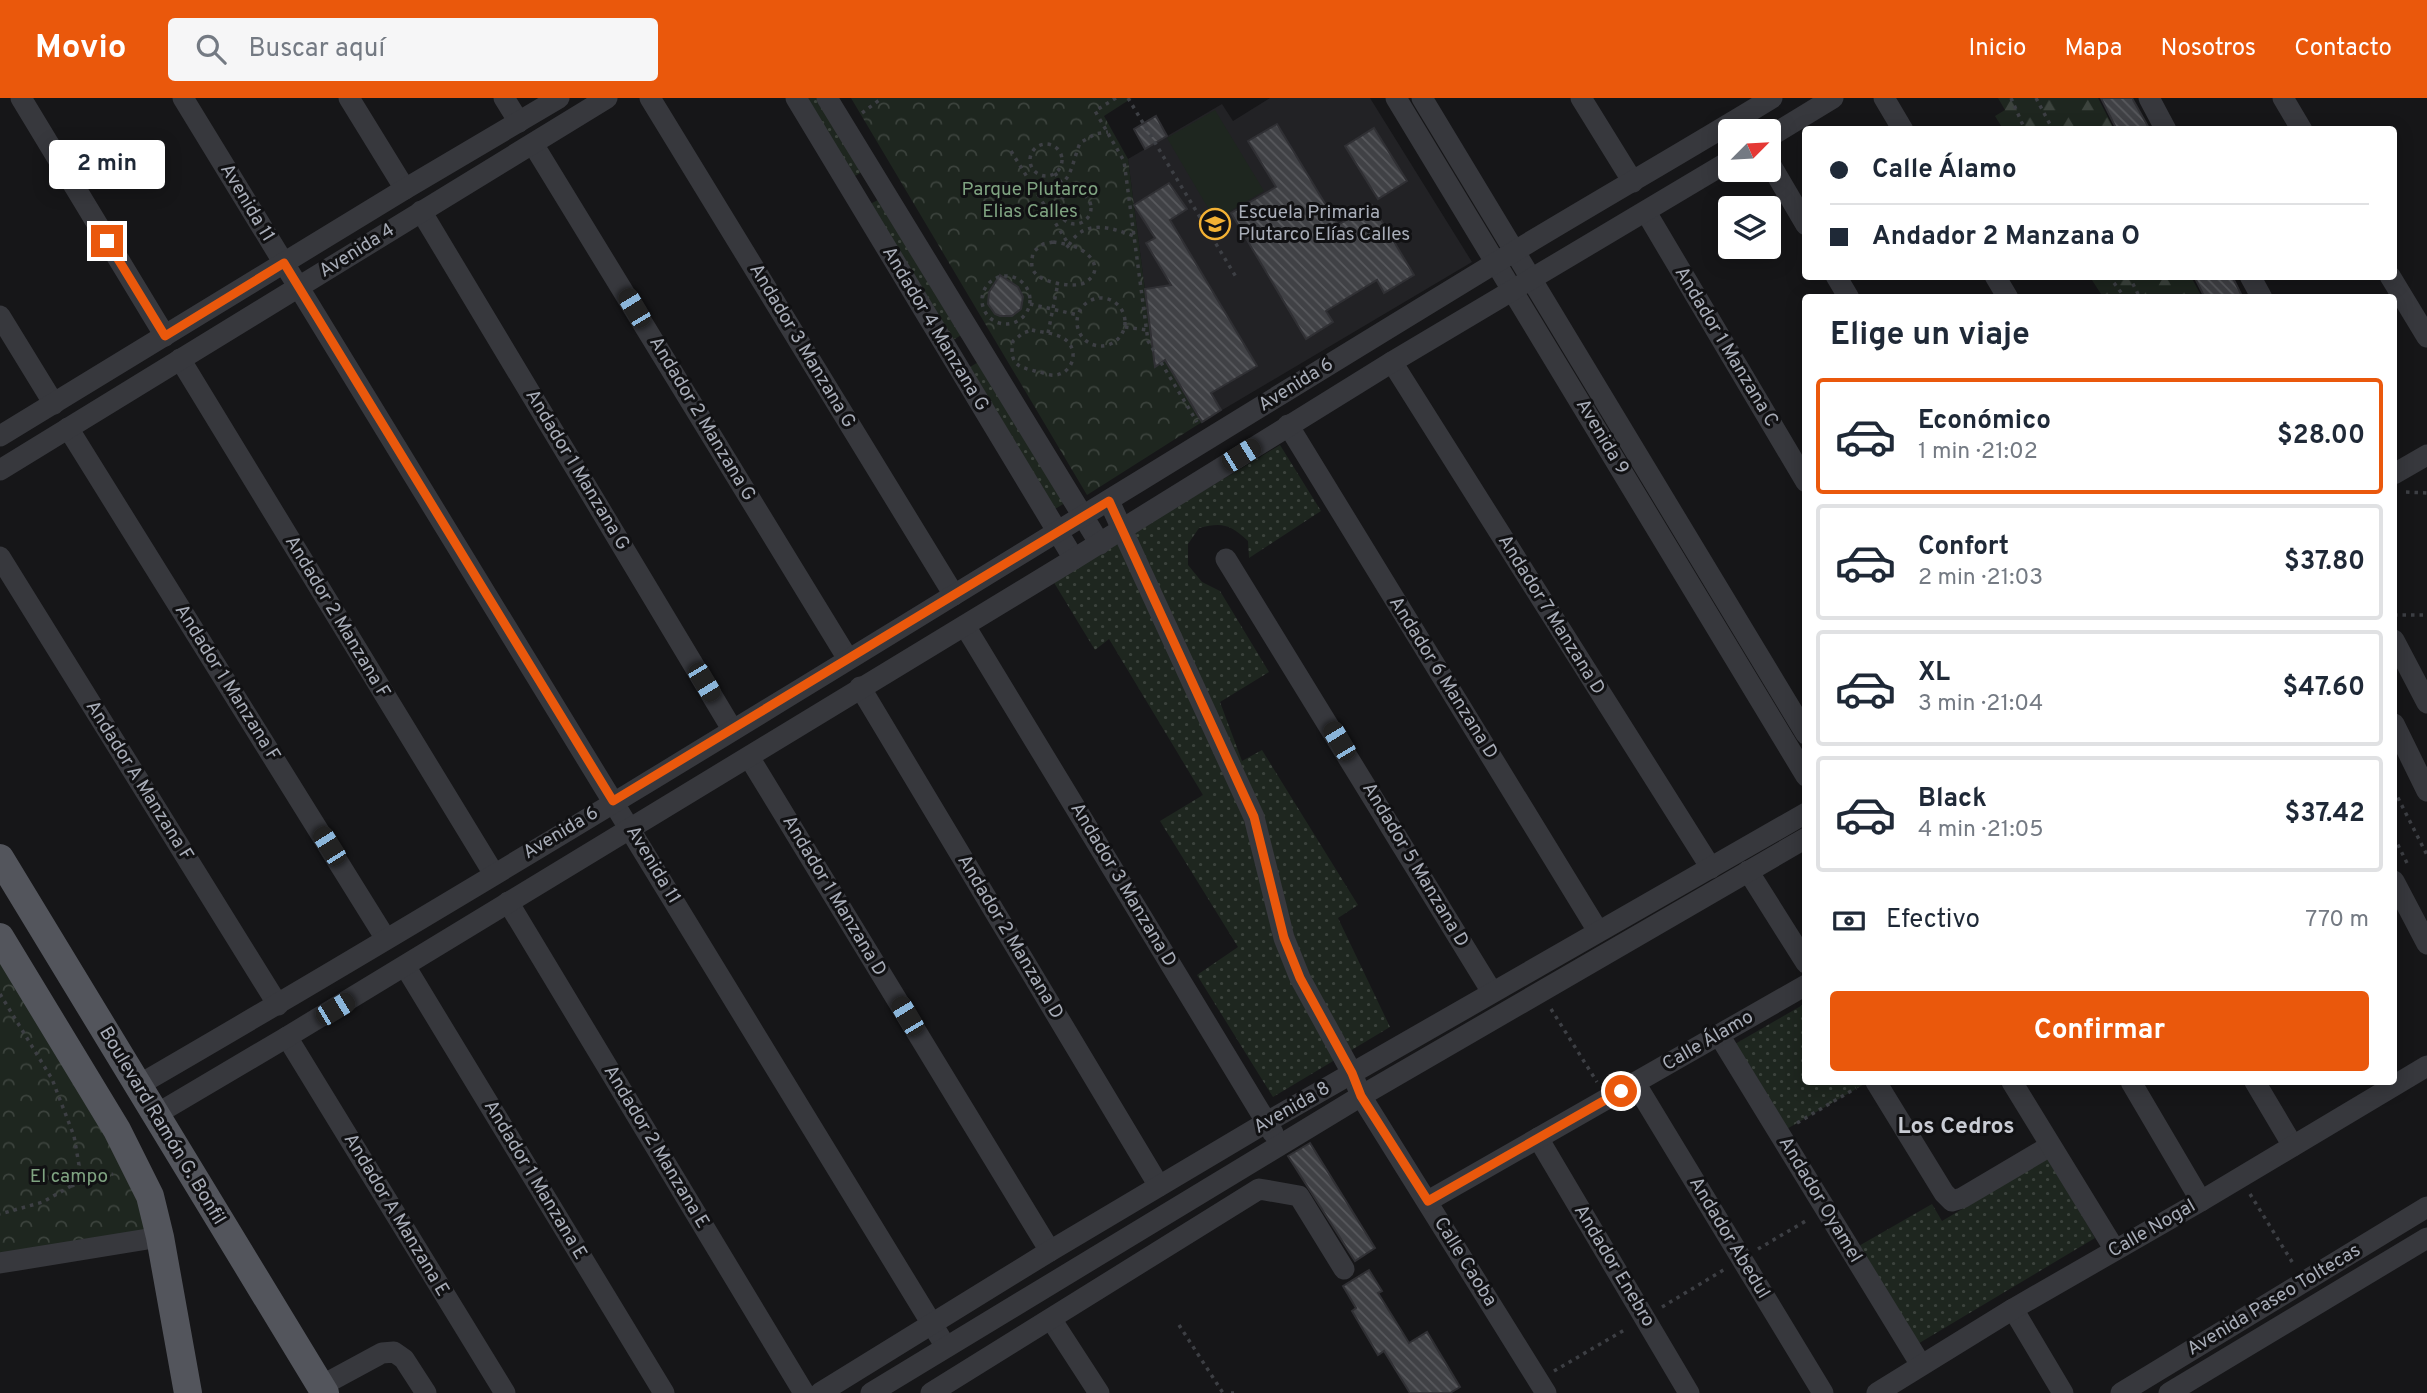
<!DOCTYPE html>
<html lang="es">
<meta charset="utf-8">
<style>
:root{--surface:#fff;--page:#f6f6f7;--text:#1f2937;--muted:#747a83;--line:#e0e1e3;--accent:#ea580c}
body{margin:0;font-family:Overpass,sans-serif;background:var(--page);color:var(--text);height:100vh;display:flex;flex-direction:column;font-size:26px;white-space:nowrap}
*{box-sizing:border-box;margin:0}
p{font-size:23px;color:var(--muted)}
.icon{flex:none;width:38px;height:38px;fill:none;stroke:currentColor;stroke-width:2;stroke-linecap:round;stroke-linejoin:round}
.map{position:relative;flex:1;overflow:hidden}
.details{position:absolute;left:1802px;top:196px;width:595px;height:791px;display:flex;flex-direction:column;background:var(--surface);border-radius:7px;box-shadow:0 4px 18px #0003}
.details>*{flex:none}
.banner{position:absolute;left:1802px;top:28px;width:595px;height:154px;border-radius:7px;box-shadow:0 4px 18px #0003;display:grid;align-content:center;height:154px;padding:0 28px;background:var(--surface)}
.needle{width:46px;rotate:66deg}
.fabs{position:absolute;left:1718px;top:21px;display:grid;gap:14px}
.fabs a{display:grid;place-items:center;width:63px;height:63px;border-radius:7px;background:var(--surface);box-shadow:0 4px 18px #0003;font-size:35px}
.end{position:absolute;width:32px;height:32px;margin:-16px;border:9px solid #ea580c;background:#fff;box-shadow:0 0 0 4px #fff}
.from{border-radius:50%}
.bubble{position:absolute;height:49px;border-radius:7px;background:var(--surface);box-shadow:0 4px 18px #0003;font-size:23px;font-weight:700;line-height:49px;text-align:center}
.car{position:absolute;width:21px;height:42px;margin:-21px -10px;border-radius:9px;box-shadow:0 0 5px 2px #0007;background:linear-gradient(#222 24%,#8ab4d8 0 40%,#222 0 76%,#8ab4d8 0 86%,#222 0)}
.banner b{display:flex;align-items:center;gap:24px;height:66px;font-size:26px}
.banner b+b{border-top:2px solid var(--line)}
.banner i{width:18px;height:18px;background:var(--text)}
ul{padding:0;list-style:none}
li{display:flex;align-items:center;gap:21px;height:116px;margin:0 14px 10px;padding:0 14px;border:4px solid var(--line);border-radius:7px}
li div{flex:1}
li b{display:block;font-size:26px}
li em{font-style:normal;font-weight:700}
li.current{border-color:var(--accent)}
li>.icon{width:63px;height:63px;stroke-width:1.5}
h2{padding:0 28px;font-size:32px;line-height:84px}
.pay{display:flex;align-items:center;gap:18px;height:77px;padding:0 28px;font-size:26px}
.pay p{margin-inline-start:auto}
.primary-button{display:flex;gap:14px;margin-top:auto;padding:14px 28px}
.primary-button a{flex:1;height:80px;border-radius:7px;background:var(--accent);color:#fff;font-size:28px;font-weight:700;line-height:80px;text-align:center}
header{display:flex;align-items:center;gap:42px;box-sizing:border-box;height:98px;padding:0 35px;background:var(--accent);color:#fff}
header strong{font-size:33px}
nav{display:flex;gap:38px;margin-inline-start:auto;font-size:24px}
.search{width:490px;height:63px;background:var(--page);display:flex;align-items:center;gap:18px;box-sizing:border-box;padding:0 24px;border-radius:7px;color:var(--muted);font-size:26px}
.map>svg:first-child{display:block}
</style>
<header>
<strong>Movio</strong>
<div class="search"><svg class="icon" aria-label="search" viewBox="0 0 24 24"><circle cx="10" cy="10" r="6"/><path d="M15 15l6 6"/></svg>Buscar aquí</div>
<nav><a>Inicio</a><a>Mapa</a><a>Nosotros</a><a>Contacto</a></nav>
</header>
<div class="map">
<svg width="2427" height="1295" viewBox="0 0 2427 1295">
<defs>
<pattern id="forest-firs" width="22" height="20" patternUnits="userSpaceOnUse" patternTransform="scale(1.75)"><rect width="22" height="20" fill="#1e261f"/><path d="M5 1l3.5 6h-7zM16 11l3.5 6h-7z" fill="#3c433d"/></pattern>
<pattern id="park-crowns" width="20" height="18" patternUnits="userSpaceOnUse" patternTransform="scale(1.75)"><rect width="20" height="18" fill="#1e261f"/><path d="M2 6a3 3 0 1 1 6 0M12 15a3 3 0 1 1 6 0" fill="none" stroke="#3c433d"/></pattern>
<pattern id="garden-dots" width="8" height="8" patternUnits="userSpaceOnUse" patternTransform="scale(1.75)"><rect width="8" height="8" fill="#1e261f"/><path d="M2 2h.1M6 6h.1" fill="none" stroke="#3c433d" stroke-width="1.8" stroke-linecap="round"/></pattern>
<pattern id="building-back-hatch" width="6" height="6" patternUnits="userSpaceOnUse" patternTransform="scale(1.75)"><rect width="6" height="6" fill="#404145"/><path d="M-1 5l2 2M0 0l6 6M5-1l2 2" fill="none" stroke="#595a5e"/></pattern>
</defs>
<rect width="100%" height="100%" fill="#161618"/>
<polygon fill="#222225" points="1270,0 1370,0 1472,164 1202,324 1151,238 1128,61 1222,6 1233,23"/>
<polygon fill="#1e261f" points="1215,12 1264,93 1215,122 1167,40"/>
<g fill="url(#forest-firs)">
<polygon points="1998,0 2098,0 2114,31 2003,31 1995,18 2005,12"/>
<polygon points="2090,179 2191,179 2202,199 2103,199"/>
</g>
<g fill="url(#park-crowns)">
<polygon points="851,0 1132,0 1104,18 1128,61 1151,238 1202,324 1087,397"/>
<polygon points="0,832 165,1134 0,1162"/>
</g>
<g fill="url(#garden-dots)">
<polygon points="804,0 818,0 864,73 853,79"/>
<polygon points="880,101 963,236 953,242 870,106"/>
<polygon points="980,263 1065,405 1055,411 970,269"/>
<path d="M1280 347 1321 413 1249 460 1248 443C1230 426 1222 424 1199 430L1188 446V467L1202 484 1220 493 1269 574 1220 604 1242 663 1262 652 1358 807 1338 820 1390 929 1273 999 1197 877 1238 849 1160 723 1203 697 1109 541 1095 552 1053 483Z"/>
<polygon points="1806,905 1806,984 1868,984 1785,1032 1735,946"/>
<polygon points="2048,1060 2095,1140 1916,1247 1857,1149 1932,1106 1942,1123"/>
</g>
<g fill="url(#building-back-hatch)" stroke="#303034" stroke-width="2">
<polygon points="2101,0 2132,0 2150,32 2117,32"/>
<polygon points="1156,18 1167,38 1145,51 1134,31"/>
<polygon points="1277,26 1338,127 1372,107 1414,177 1384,195 1377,182 1326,213 1333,224 1306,241 1231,115 1276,89 1248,43"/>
<polygon points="1374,30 1407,83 1378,101 1345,48"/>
<polygon points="1169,85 1187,111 1170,122 1257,268 1211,295 1221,312 1202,324 1165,262 1155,269 1145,191 1171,187 1146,145 1155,140 1134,107"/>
<polygon points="1000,177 1018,189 1023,199 1021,211 1012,218 1000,218 995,216 988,206 989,194"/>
<polygon points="2194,178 2232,178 2243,200 2205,200"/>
<polygon points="1310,1045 1375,1150 1355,1163 1288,1058"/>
<polygon points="1369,1172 1382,1193 1378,1195 1409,1245 1427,1234 1460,1289 1450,1295 1410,1295 1384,1253 1378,1257 1352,1213 1356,1210 1343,1188"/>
</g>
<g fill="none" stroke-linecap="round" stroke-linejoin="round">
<g stroke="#3d3f44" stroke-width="3.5" stroke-dasharray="3.5 5" stroke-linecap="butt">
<polyline points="1116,0 1095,13 1124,63 1148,243 1197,324"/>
<polyline points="1128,0 1236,179"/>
<polyline points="2011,0 2025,32"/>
<polyline points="2036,0 2053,32"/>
<polyline points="862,15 882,0"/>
<circle cx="1046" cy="62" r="16"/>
<path d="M1011 53 1069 147C1084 121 1110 129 1134 138"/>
<polyline points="1055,75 1068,95"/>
<path d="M1034 89C1072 94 1069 73 1080 45L1095 36 1108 34"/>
<circle cx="1075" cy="110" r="16"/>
<path d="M1053 144 1065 146 1066 150 1069 147C1086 150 1107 170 1086 184 1076 191 1043 185 1035 175 1030 169 1032 162 1033 154L1043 146Z"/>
<circle cx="1006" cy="202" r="24"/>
<polyline points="2109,178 2125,200"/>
<polyline points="2129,178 2140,200"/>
<circle cx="1101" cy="224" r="24"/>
<polyline points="1030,206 1078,217"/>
<polyline points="1125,229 1147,232"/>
<path d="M1032 232C1044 235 1060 235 1068 244 1079 256 1071 276 1055 277 1051 278 1044 275 1039 274 1018 269 1009 267 1013 243L1023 235Z"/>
<polyline points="1048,235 1058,185"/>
<polyline points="2406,394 2427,395"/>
<polyline points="2394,517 2427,517"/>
<polyline points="2394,692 2427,757"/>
<polyline points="2394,739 2408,767"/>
<polyline points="0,896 52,981 74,1038 79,1067 71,1088 43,1104 0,1116"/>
<polyline points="1551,911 1597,984"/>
<polyline points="1797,1025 1856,990"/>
<polyline points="71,1088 113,1076"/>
<polyline points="2250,1096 2294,1167"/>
<polyline points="1758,1151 1809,1121"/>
<polyline points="1662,1209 1725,1171"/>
<polyline points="1179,1227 1223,1295"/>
<polyline points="1554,1273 1626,1231"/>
<polyline points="1231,1295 1234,1295"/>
</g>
<g stroke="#37383d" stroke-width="21">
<polyline points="21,0 165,238"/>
<polyline points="183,0 946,1249"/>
<polyline points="349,0 405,91"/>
<polyline points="504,0 519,24"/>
<polyline points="650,0 954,497"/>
<polyline points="796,0 1074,461"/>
<polyline points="827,0 1100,446"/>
<polyline points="1396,0 1806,678"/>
<polyline points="1422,0 1806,636"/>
<polyline points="1581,0 1633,84"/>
<polyline points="1884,0 1903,32"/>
<polyline points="2149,0 2166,32"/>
<polyline points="2283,0 2302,32"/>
<polyline points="1769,39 1833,0"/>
<polyline points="533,46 848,561"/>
<polyline points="1769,64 1806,127"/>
<polyline points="421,113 732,631"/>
<polyline points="1646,114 1806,384"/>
<polyline points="1836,178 1849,200"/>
<polyline points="1995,178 2008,200"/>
<polyline points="2250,178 2262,200"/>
<polyline points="2390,178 2427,239"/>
<polyline points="0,218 54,306"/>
<polyline points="180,261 494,776"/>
<polyline points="1392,264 1711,770"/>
<polyline points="1288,327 1598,833"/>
<polyline points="68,330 386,841"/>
<polyline points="0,338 405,91 559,0"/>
<polyline points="0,372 607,0"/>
<polyline points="2394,376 2427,357"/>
<polyline points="1109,403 1254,719 1284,840 1300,880 1352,975 1361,998 1546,1295"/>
<polyline points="0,459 278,907"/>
<polyline points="1226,461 1492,894"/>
<polyline points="965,528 1273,1035"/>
<polyline points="2394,542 2427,605"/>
<polyline points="860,589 1159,1088"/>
<polyline points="2394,626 2427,693"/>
<polyline points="749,659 1050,1153"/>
<polyline points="1748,773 1806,865"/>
<polyline points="2394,783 2427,846"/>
<polyline points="508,804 804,1295"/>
<polyline points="405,868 664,1295"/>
<polyline points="1719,937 1921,1267"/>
<polyline points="287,939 505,1295"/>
<polyline points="1876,984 1944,1095 1952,1103 1962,1100 2050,1048"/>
<polyline points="2012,984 2115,1152"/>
<polyline points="2131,984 2201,1103"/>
<polyline points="2255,984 2293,1048"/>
<polyline points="1635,985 1823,1295"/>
<path d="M137 988C594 723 1041 442 1492 167 1585 110 1679 57 1772 0"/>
<polyline points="155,1017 287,939 1074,461 1392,264 1731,62"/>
<polyline points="1538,1040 1689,1295"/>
<polyline points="1428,1103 1806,887"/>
<polyline points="0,1165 160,1139"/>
<polyline points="2013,1211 2063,1295"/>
<polyline points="1051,1221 1099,1295"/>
<polyline points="321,1288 382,1255 394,1254 404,1261 426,1295"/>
<polyline points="820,1295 1050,1153 1267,1024 1806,715"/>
<polyline points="871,1295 1361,998 1806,740"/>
<polyline points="931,1295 1259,1091 1299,1098 1344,1171"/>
<polyline points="1877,1295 2013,1211 2201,1103 2427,968"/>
<polyline points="2121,1295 2427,1109"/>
<polyline points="2169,1295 2427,1140"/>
</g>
<g stroke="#53555c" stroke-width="28">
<polyline points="0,760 325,1295"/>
<polyline points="0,839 117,1032 150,1098 160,1139 188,1295"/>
</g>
</g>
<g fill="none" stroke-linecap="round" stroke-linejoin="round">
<polyline stroke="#ea580c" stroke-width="9" points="107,143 165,238 284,165 613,703 1109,403 1254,719 1284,840 1300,880 1352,975 1361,998 1428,1103 1621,993"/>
</g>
<defs>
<g id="school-ring" transform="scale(1.575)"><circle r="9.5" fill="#111113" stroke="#f2b134" stroke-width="1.5"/><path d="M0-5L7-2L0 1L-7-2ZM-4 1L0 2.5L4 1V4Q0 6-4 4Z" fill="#f2b134"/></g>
</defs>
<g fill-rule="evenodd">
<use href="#school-ring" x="1215" y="126"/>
</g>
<g text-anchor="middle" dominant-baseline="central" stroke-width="6" stroke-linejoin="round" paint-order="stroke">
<g font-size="19" fill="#7fa381" stroke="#111113">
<text x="1030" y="92">Parque Plutarco<tspan x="1030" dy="22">Elias Calles</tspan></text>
<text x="69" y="1079">El campo</text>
</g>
<g font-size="19" fill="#a8adb8" stroke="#111113">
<text transform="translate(247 105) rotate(59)">Avenida 11</text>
<text transform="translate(357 153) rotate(-32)">Avenida 4</text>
<text transform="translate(935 231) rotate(59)">Andador 4 Manzana G</text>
<text transform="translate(802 248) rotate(59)">Andador 3 Manzana G</text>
<text transform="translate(1726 249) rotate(59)">Andador 1 Manzana C</text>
<text transform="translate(1296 287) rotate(-32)">Avenida 6</text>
<text transform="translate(702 321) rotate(59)">Andador 2 Manzana G</text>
<text transform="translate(1602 339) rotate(59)">Avenida 9</text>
<text transform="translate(577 372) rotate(59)">Andador 1 Manzana G</text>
<text transform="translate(1551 517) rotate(58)">Andador 7 Manzana D</text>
<text transform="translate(337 519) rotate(59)">Andador 2 Manzana F</text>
<text transform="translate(1443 580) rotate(58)">Andador 6 Manzana D</text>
<text transform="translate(227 585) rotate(58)">Andador 1 Manzana F</text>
<text transform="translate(139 683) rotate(58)">Andador A Manzana F</text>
<text transform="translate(561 735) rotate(-31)">Avenida 6</text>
<text transform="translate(653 767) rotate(59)">Avenida 11</text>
<text transform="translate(1415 767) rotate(59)">Andador 5 Manzana D</text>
<text transform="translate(1123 787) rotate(59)">Andador 3 Manzana D</text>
<text transform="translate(834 798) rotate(59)">Andador 1 Manzana D</text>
<text transform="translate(1010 839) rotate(59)">Andador 2 Manzana D</text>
<text transform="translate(1708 943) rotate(-30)">Calle Álamo</text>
<text transform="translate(1292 1010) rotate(-30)">Avenida 8</text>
<text transform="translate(162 1028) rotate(59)">Boulevard Ramón G. Bonfil</text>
<text transform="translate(656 1049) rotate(59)">Andador 2 Manzana E</text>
<text transform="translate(535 1082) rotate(59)">Andador 1 Manzana E</text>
<text transform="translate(1820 1102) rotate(59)">Andador Oyamel</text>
<text transform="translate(396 1117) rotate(59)">Andador A Manzana E</text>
<text transform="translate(2152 1131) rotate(-30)">Calle Nogal</text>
<text transform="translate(1729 1140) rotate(59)">Andador Abedul</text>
<text transform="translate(1465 1164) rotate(58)">Calle Caoba</text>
<text transform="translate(1614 1168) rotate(59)">Andador Enebro</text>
<text transform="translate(2274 1202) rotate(-31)">Avenida Paseo Toltecas</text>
</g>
<g font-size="19" fill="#a8adb8" stroke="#111113" text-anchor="start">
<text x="1238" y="115">Escuela Primaria<tspan x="1238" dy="22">Plutarco Elías Calles</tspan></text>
</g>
<g font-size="23" font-weight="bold" fill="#c9ccd4" stroke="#111113">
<text x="1956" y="1029">Los Cedros</text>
</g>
</g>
</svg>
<div class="fabs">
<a><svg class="needle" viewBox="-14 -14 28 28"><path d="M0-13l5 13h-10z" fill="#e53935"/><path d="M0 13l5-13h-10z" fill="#747a83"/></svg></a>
<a><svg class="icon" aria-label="layers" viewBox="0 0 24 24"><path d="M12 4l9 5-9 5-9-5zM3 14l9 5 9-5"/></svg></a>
</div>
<i class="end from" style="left:1621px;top:993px"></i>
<i class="end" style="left:107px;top:143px"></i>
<div class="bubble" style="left:49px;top:42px;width:116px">2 min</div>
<i class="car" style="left:634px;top:210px;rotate:329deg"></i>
<i class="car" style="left:1241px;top:357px;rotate:58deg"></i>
<i class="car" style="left:704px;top:584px;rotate:149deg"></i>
<i class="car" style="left:1339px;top:643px;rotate:329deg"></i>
<i class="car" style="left:329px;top:748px;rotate:328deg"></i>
<i class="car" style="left:335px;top:911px;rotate:59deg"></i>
<i class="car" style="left:907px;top:918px;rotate:329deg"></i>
<div class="banner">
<b><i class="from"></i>Calle Álamo</b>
<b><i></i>Andador 2 Manzana O</b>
</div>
<section class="details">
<h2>Elige un viaje</h2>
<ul>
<li class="current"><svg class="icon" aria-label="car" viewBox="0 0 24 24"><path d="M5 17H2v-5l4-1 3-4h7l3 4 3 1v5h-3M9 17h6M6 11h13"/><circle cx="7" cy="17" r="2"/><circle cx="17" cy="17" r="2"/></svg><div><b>Económico</b><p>1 min · 21:02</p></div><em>$28.00</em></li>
<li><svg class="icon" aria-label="car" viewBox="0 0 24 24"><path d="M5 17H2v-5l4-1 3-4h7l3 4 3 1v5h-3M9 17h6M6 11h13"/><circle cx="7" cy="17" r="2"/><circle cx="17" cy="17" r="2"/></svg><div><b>Confort</b><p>2 min · 21:03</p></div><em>$37.80</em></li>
<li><svg class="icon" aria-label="car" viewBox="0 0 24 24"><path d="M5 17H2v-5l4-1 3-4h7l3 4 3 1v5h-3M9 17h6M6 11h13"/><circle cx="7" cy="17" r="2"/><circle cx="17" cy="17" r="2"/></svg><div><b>XL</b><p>3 min · 21:04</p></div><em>$47.60</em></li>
<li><svg class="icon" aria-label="car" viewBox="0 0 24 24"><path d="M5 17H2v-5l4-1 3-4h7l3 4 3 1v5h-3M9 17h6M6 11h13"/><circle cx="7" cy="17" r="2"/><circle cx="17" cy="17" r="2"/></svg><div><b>Black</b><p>4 min · 21:05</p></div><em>$37.42</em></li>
</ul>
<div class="pay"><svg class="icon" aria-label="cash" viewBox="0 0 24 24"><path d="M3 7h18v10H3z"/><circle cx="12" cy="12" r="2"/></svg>Efectivo<p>770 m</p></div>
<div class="primary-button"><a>Confirmar</a></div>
</section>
</div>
